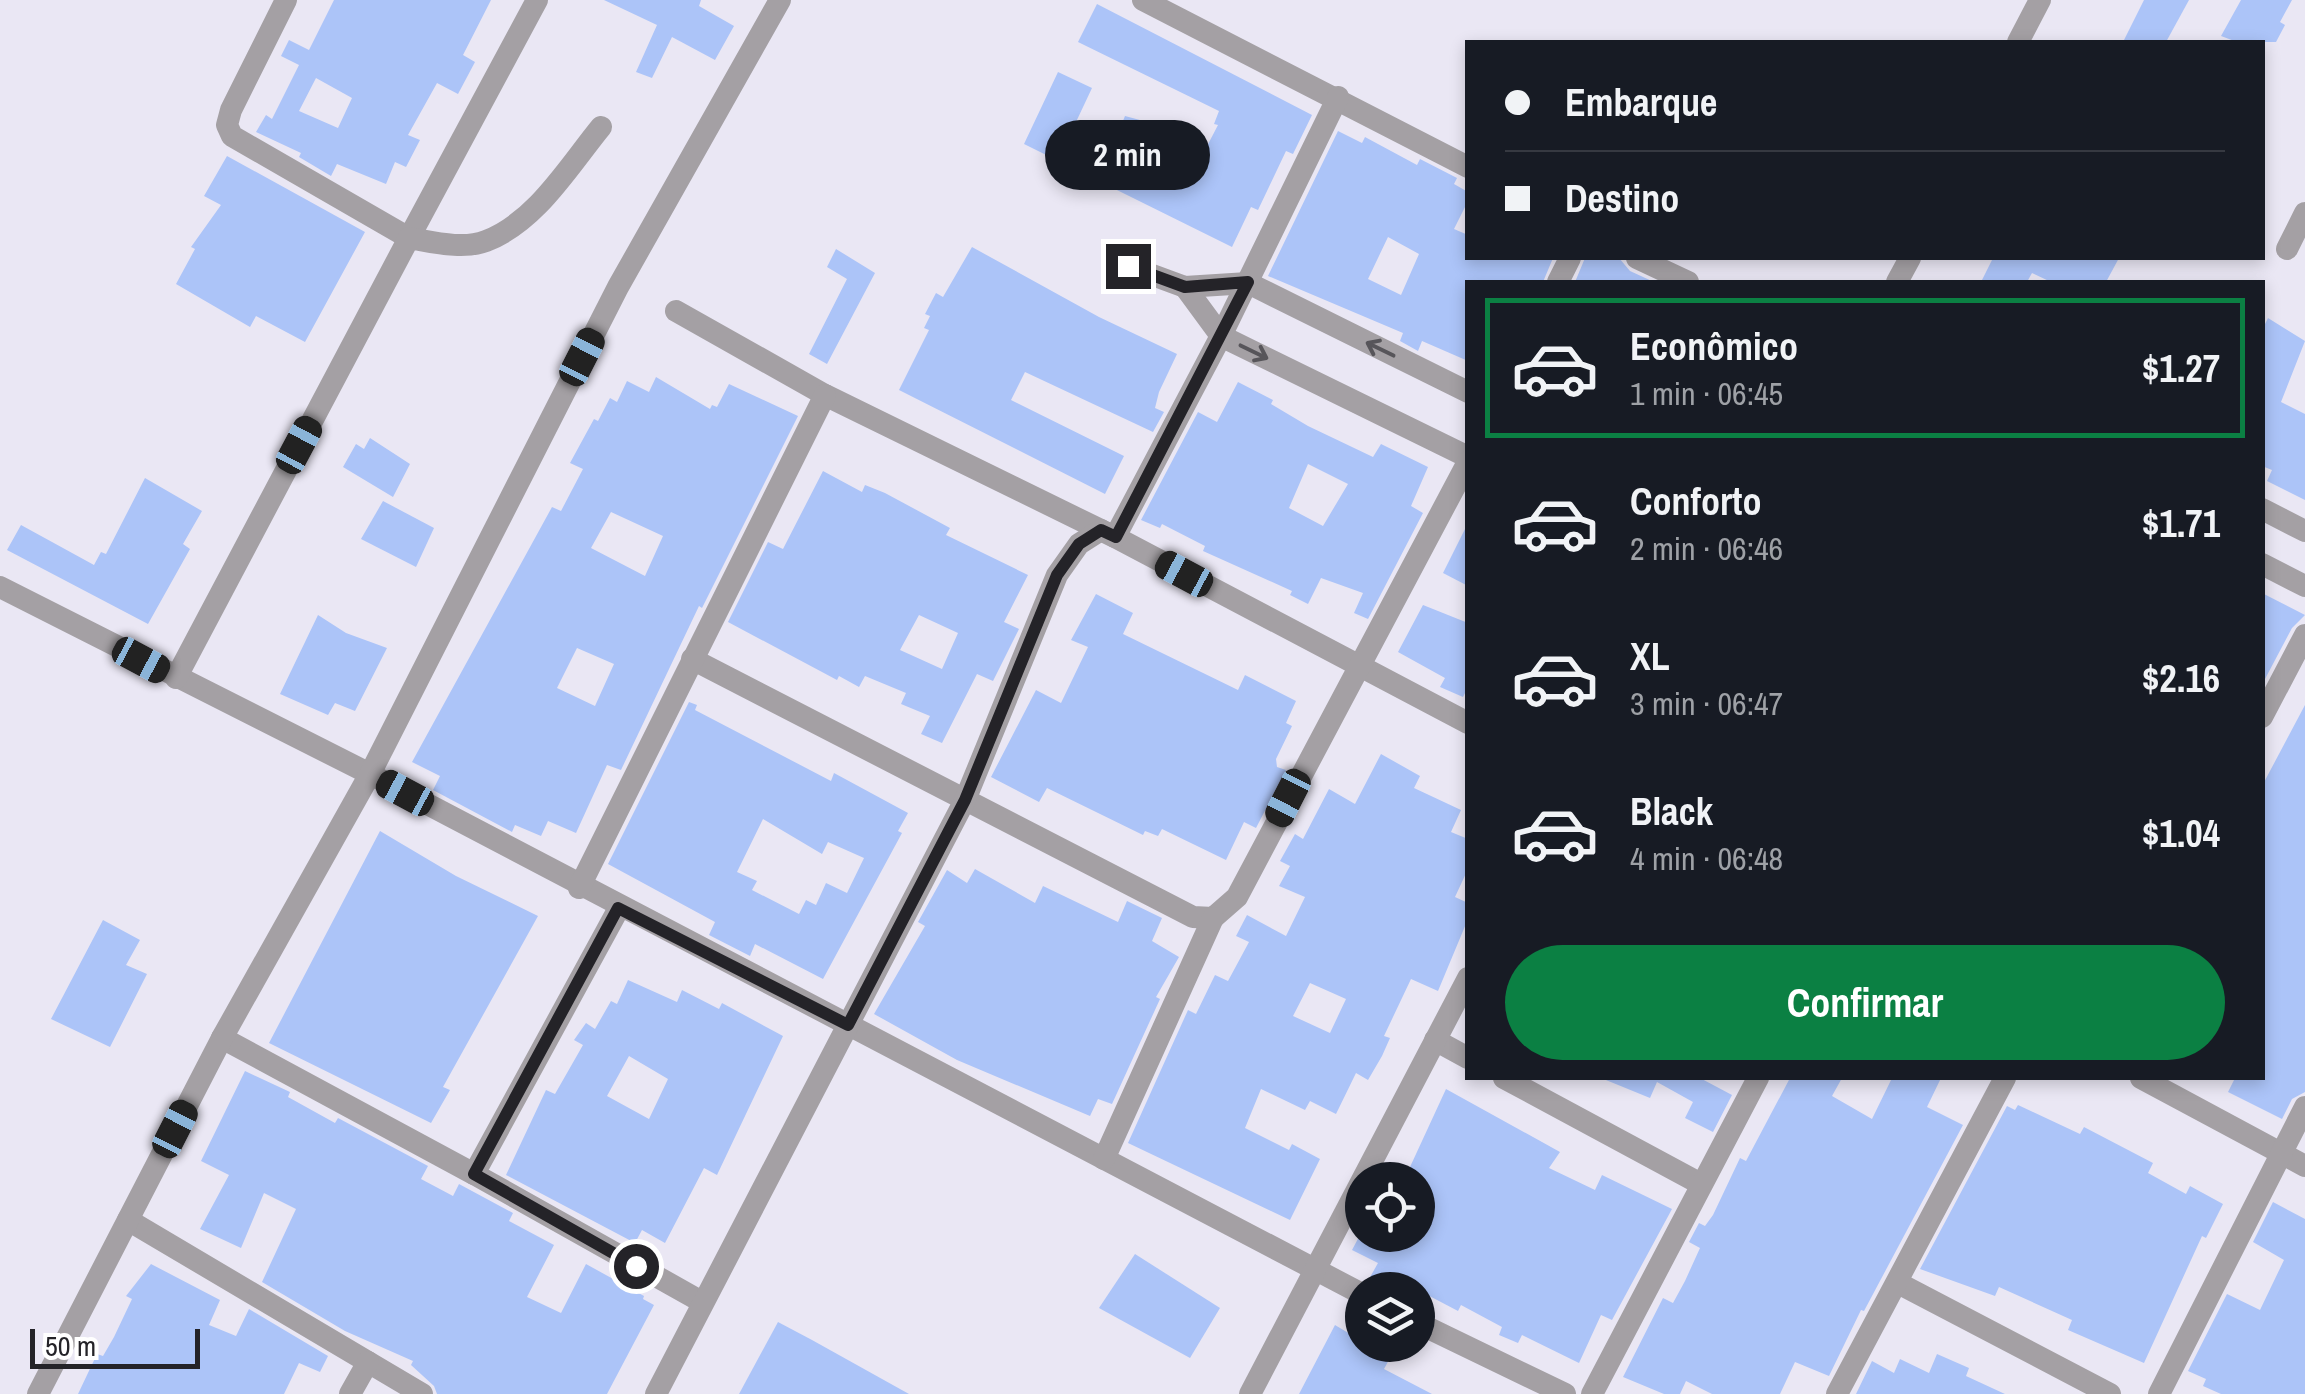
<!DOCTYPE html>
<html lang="pt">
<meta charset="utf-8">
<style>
:root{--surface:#171b24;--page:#20242c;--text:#f1f3f6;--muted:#9ea1a6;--line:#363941;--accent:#0b8043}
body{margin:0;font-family:"Archivo Narrow",sans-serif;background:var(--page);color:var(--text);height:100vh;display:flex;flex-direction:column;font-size:38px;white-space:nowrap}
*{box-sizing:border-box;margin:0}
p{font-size:32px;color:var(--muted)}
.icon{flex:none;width:55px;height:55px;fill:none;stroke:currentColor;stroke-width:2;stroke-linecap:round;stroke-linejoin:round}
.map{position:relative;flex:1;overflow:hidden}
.panel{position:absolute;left:1465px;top:280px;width:800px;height:800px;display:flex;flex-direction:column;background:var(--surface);border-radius:0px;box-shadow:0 5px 15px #0003}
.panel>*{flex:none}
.hud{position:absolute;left:1465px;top:40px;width:800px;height:220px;border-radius:0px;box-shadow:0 5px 15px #0003;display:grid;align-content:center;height:220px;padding:0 40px;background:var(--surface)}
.tools{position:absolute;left:1345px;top:1162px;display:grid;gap:20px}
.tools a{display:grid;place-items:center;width:90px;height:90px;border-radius:50%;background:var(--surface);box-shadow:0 5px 15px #0003;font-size:50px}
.scale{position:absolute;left:30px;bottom:25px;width:170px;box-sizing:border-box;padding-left:10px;border:5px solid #242328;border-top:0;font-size:28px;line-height:35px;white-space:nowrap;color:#242328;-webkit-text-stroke:8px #fff;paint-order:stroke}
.end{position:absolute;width:45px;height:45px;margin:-22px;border:12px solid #242328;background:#fff;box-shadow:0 0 0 5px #fff}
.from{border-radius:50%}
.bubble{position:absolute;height:70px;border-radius:35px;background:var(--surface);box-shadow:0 5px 15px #0003;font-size:32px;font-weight:700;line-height:70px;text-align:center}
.car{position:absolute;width:30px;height:60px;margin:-30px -15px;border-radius:12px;box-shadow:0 0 8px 2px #0007;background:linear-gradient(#222 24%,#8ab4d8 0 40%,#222 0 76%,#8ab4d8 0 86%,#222 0)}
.hud b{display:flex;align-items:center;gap:35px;height:95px;font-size:38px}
.hud b+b{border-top:2px solid var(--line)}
.hud i{width:25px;height:25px;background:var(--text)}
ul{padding:18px 0 0;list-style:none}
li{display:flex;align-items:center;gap:30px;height:140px;margin:0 20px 15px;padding:0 20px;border:5px solid transparent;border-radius:0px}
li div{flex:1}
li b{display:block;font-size:38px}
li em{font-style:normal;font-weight:700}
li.current{border-color:var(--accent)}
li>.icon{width:90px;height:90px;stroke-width:1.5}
.primary-button{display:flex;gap:20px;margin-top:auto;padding:20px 40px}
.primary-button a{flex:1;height:115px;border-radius:60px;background:var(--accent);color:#fff;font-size:40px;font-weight:700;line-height:115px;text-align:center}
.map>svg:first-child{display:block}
</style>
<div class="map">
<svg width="2305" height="1394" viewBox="0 0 2305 1394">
<rect width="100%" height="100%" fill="#eae7f4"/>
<g fill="#acc4f8" fill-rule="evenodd">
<path d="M334 0H491L463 55 475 62 458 94 437 83 408 135 420 140 406 167 395 162 386 184 337 164 331 176 299 157 301 153 256 132 266 115 272 119 299 65 281 56 289 40 309 50ZM316 78 352 98 338 128 299 111Z"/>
<polygon points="604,0 701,0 699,6 734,26 715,60 672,37 652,78 636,72 657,25"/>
<polygon points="2144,0 2189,0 2166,42 2123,42"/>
<polygon points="2241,0 2292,0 2280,22 2285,25 2276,42 2237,42 2221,36"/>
<polygon points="1097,4 1312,115 1293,154 1286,151 1258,210 1251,207 1232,247 1024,144 1058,72 1092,88 1076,122 1115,140 1125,116 1166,127 1152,161 1191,177 1218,125 1214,124 1219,111 1078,42"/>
<path d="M1338 131 1362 143 1365 137 1417 165 1420 159 1457 178 1454 184 1468 192V201L1454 229 1468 235V258H1553L1543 282H1468V361L1422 341 1418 351 1400 341 1403 333 1268 276ZM1388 237 1419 254 1401 295 1368 279Z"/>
<polygon points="227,156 365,232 305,342 256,316 250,327 176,284 195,249 191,247 221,205 204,196"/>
<polygon points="972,247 1099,317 1177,354 1159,392 1155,408 1164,412 1153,432 1025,372 1011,400 1124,456 1105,494 899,390 929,330 924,328 930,316 925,314 936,293 943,297"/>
<polygon points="836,249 875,273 827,364 809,354 847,279 827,267"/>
<polygon points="1585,258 1619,258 1630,271 1654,282 1575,282"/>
<polygon points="1993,258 2119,258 2106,282 2051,282 2032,273 2027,282 1981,282"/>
<polygon points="2268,318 2305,341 2281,402 2305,414 2305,500 2267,481 2272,470 2262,466 2262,330"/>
<path d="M656 377 710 409 712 405 717 407 729 384 798 416 702 608 699 606 621 770 607 765 576 833 548 821 541 836 515 825 512 832 433 790 440 776 412 762 552 507 561 511 583 469 570 463 594 419 598 421 610 398 617 402 627 381 649 392ZM611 512 663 536 645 576 591 548ZM577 648 614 664 595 706 557 688Z"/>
<path d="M1238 382 1273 400 1271 404 1308 426 1373 457 1381 444 1428 467 1411 506 1423 513 1368 619 1354 613 1363 593 1321 578 1308 604 1290 595 1292 591 1203 551 1205 546 1162 524 1160 528 1141 520 1198 412 1217 422ZM1308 464 1348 484 1323 526 1289 508Z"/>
<polygon points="370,438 410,464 393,497 343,467 356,444 364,449"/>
<path d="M823 471 862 492 865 485 885 493 950 528 946 535 1028 575 1004 622 1019 629 993 681 977 674 942 743 921 734 930 716 901 704 906 693 865 676 859 687 839 676 837 680 728 622 768 542 783 549ZM919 615 958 633 942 669 900 650Z"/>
<polygon points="145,478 202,511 183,544 190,549 148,624 7,550 21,525 94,565 101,552 106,554"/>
<polygon points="383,501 434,528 416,567 361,539"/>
<polygon points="1468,523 1468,586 1443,573"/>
<polygon points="2262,593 2305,615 2292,628 2265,679"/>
<polygon points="1096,594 1133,613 1123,634 1238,690 1245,675 1296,701 1286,723 1292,726 1276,759 1277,767 1286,770 1256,828 1244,822 1226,860 1162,829 1158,836 1145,831 1143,835 1047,788 1039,802 991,777 1036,690 1061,703 1088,647 1071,640"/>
<polygon points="1423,605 1468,623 1468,687 1463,697 1440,687 1445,678 1398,652"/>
<polygon points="318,615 346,633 387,648 355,711 335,703 328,715 280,694"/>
<path d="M689 702 697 705 695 710 831 781 834 773 908 813 898 831 902 833 823 979 755 944 750 956 709 935 715 922 608 864ZM763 819 822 854 828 842 864 858 847 893 826 883 816 905 806 900 799 914 752 890 757 881 737 872Z"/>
<polygon points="2305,705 2305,1092 2292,1099 2282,1119 2228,1092 2235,1078 2262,1078 2262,786"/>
<path d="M1381 754 1420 776 1414 788 1461 810 1451 832 1468 839V869L1455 897 1468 903V919L1438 991 1411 979 1384 1036 1390 1038 1382 1056 1368 1080 1356 1073 1336 1114 1310 1101 1305 1110 1261 1089 1245 1128 1289 1150 1292 1144 1320 1159 1290 1220 1128 1143 1188 1010 1196 1014 1215 975 1228 981 1249 942 1236 936 1247 915 1286 936 1305 897 1279 886 1290 866 1280 861 1295 834 1303 839 1329 789 1355 804ZM1310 983 1346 999 1330 1033 1293 1016Z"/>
<polygon points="380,831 456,876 538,916 443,1087 450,1090 431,1123 269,1043"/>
<polygon points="975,869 1035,903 1043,886 1118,922 1127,901 1162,918 1152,941 1179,957 1156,997 1160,999 1112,1104 1098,1099 1090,1116 957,1060 874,1014 925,926 918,922 947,870 967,883"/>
<polygon points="103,920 140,940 126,965 147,974 110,1047 51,1019"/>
<path d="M628 980 677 1002 682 990 719 1009 722 1003 783 1036 717 1175 704 1168 665 1243 642 1230 635 1243 506 1175 546 1090 555 1094 583 1045 574 1040 586 1023 595 1029 611 1001 617 1004ZM629 1056 668 1079 649 1119 607 1096Z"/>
<polygon points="245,1071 290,1092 288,1097 335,1123 338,1118 428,1166 421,1179 453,1196 459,1184 513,1213 509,1221 554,1245 527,1297 561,1313 586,1264 644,1296 643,1299 654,1305 607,1394 437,1394 434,1386 411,1365 413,1361 345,1331 262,1282 296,1209 264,1193 241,1248 200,1229 229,1175 201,1161"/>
<polygon points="1601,1078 1700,1078 1732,1095 1713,1132 1685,1118 1693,1102 1657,1082 1650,1098"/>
<polygon points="1790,1078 1842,1078 1832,1096 1872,1119 1892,1078 1941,1078 1927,1107 1963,1125 1864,1311 1861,1310 1829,1376 1795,1362 1780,1394 1712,1394 1686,1381 1680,1394 1664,1394 1623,1377 1663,1298 1673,1303 1685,1281 1700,1248 1689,1242 1699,1223 1705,1226 1713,1215 1740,1158 1746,1161"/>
<polygon points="1446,1089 1560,1152 1549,1168 1595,1190 1602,1175 1672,1209 1612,1320 1601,1315 1579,1363 1522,1335 1518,1343 1499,1335 1502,1327 1461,1305 1458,1311 1418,1290 1390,1290 1369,1279 1378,1263 1352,1250 1360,1235 1402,1235 1418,1242 1418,1180 1404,1180"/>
<polygon points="2018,1105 2080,1134 2084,1127 2153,1163 2148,1173 2186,1194 2190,1186 2223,1204 2206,1238 2202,1236 2144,1363 2068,1330 2072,1320 1999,1287 1995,1296 1920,1269 2007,1106 2015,1110"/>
<polygon points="2273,1202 2305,1219 2305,1394 2221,1394 2203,1386 2206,1379 2188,1371 2227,1294 2260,1310 2284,1260 2253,1242"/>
<polygon points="1135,1254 1220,1308 1190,1358 1099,1308"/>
<polygon points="151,1264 220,1300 209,1325 236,1336 249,1309 328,1356 320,1372 299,1363 284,1394 78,1394 97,1354 103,1356 114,1337 132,1299 126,1296"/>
<polygon points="778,1322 812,1340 909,1394 739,1394"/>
<polygon points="1335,1325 1390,1358 1384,1369 1432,1394 1299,1394"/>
<polygon points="1937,1354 1969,1368 1966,1376 2005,1394 1856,1394 1872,1361 1894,1373 1900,1359 1929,1373"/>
</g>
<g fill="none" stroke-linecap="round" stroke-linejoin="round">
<g stroke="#a4a0a4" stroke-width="22">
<polyline points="286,0 231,110 227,125 232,136 409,238 537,0"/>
<polyline points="1143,0 1468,167"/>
<polyline points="2018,42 2040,0"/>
<polyline points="2287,249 2305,213"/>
<polyline points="1637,258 1688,282"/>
<polyline points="1128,266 1185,287 1248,283 1468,392"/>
<polyline points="1558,282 1570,258"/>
<polyline points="1897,282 1910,258"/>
<polyline points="1185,287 1221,336 1468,457"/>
<polyline points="676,311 825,395 1115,537 1468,723"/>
<polyline points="2262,509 2305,531"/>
<polyline points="1115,537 1221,336 1338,97"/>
<polyline points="2262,564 2305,586"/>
<polyline points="0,587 370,774 1362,1294"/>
<polyline points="692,659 1193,917 1213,918 1237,897 1468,462"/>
<path d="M176 678 409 238C433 242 463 250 486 241 536 222 569 166 601 127"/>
<polyline points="2262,717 2305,635"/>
<polyline points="579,888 825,395"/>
<polyline points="619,908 474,1174 702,1302"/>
<polyline points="222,1038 474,1174"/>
<polyline points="1435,1040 1468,1058"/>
<polyline points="1504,1078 1699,1183"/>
<polyline points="2141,1078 2305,1166"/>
<polyline points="1104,1159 1213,918"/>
<polyline points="128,1220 422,1394"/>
<polyline points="1898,1283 2110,1394"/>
<polyline points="1418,1323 1565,1394"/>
<polyline points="38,1394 222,1038 370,774 618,287 780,0"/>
<polyline points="350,1394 368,1362"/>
<polyline points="656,1394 965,800 1057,575 1079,544 1101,530"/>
<polyline points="1250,1394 1468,978"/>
<polyline points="1592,1394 1758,1078"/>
<polyline points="1837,1394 2005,1078"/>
<polyline points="2159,1394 2305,1107"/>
</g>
</g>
<defs><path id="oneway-shaft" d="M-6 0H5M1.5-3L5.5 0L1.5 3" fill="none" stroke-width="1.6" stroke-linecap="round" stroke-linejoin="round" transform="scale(2.5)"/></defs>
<g stroke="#57555a">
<use href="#oneway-shaft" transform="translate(1380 349) rotate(-154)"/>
<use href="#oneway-shaft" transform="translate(1254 352) rotate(26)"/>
</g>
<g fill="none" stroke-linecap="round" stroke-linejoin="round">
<polyline stroke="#242328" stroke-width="12" points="636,1266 474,1174 618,908 848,1025 965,800 1057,575 1079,544 1101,530 1116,537 1248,282 1185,287 1128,266"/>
</g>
</svg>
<div class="tools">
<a><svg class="icon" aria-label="locate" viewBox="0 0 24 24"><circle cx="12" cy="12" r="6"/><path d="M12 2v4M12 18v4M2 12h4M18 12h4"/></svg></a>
<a><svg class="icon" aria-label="layers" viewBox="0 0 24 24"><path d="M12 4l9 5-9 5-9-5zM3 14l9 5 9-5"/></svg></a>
</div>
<div class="scale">50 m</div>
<i class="end from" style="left:636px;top:1266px"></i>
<i class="end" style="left:1128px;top:266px"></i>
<div class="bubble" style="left:1045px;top:120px;width:165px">2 min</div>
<i class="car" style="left:582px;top:357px;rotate:27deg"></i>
<i class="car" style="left:299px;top:445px;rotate:28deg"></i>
<i class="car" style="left:1184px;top:574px;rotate:298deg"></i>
<i class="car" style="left:141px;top:660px;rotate:118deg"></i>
<i class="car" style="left:405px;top:793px;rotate:298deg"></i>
<i class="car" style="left:1288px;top:798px;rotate:207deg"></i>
<i class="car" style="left:175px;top:1129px;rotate:27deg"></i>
<div class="hud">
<b><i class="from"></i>Embarque</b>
<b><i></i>Destino</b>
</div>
<section class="panel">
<ul>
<li class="current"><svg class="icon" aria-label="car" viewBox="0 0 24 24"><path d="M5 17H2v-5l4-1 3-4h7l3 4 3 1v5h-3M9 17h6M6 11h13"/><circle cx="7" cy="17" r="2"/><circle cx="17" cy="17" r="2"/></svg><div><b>Econômico</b><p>1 min · 06:45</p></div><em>$1.27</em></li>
<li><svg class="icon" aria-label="car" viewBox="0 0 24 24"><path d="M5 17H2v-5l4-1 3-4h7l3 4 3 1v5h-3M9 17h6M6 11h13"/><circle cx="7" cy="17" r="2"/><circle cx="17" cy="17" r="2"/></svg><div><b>Conforto</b><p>2 min · 06:46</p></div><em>$1.71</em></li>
<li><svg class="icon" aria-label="car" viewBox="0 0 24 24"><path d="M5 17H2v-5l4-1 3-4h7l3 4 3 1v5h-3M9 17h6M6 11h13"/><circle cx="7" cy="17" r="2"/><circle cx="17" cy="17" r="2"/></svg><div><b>XL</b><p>3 min · 06:47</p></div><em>$2.16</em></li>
<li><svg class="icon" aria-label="car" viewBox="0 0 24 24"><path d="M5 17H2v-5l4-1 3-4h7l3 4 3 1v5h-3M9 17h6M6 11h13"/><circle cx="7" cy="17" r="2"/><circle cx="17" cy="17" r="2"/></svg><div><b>Black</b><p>4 min · 06:48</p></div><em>$1.04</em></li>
</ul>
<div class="primary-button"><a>Confirmar</a></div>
</section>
</div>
